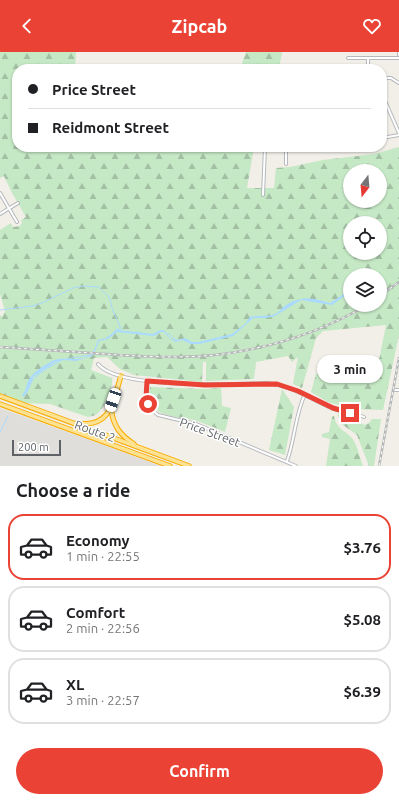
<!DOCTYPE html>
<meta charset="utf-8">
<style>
:root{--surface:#fff;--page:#f6f6f6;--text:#202124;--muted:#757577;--line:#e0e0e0;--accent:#ea4335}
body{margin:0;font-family:Ubuntu,sans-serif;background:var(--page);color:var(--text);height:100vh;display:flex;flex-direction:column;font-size:15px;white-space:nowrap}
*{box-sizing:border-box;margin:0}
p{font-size:13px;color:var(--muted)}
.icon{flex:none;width:22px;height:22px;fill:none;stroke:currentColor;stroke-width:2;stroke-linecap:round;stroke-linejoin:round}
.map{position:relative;height:414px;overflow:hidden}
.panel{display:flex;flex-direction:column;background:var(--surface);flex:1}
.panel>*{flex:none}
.top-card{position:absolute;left:12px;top:12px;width:375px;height:88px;border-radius:16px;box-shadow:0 1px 3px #0004;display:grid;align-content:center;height:88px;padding:0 16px;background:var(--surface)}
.needle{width:26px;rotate:196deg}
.controls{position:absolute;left:343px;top:112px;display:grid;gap:8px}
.controls a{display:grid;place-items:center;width:44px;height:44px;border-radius:50%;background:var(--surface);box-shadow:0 1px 3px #0004;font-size:20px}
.scale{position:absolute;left:12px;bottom:10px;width:49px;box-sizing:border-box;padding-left:4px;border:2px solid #5f6368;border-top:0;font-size:11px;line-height:14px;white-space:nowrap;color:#5f6368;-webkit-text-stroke:3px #fff;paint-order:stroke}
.end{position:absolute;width:18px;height:18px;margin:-9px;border:5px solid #ea4335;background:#fff;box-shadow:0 0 0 2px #fff}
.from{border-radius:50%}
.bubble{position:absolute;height:28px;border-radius:14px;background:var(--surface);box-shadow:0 1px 3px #0004;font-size:13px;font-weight:600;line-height:28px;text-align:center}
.car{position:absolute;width:12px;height:24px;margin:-12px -6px;border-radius:5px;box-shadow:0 0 3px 1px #0007;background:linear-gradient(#fff 24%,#345 0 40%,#fff 0 76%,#345 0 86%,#fff 0)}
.top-card b{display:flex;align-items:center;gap:14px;height:38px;font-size:15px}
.top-card b+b{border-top:1px solid var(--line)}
.top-card i{width:10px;height:10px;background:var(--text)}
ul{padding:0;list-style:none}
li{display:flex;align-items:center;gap:12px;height:66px;margin:0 8px 6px;padding:0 8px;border:2px solid var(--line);border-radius:16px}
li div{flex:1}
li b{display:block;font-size:15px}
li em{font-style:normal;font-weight:600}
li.on{border-color:var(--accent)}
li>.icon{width:36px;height:36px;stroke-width:1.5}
h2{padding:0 16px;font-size:18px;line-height:48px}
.cta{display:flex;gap:8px;margin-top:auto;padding:8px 16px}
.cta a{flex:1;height:46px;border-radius:24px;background:var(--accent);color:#fff;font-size:16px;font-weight:600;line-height:46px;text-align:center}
header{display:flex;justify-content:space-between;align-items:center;height:52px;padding:0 16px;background:var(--accent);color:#fff;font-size:18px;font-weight:600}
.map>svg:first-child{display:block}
</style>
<header><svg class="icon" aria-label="back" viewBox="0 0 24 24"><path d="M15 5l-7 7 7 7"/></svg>Zipcab<svg class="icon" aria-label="heart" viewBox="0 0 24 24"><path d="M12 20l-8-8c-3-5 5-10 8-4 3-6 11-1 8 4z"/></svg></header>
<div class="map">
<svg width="399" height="414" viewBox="0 0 399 414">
<defs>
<pattern id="forest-firs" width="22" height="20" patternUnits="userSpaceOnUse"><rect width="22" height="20" fill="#c5e8c5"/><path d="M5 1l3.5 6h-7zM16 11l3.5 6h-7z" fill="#a3c0a4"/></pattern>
</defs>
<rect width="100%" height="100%" fill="#f1efe8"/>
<polygon fill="#e0deda" points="0,356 104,393 161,414 0,414"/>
<g fill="url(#forest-firs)" fill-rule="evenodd">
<path d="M0 0H76L75 17H17V95H254L247 136H274L276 116 290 115 323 108 374 102 399 95V283L383 358 353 357 328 350 311 340 316 322 336 320 352 309 377 318 386 273 323 279 316 286 302 336 293 332 298 305 292 310 288 304 256 310 254 327 206 329V310H203L202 330 134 323 120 317 107 305 94 306 91 318 112 326C114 334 104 357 97 362 94 364 91 364 88 365L50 352 22 351 0 343V263L2 265 5 259 0 242V178L11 171 13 175 20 174 22 171 21 168 26 165 12 141 4 124 0 126ZM350 119H380V149H350ZM350 171H380V201H350ZM350 223H380V253H350Z"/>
<polygon points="246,0 282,0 279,17 240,17"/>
<path d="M150 335 204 337 221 336 222 354 231 356 225 380C215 376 204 371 193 368 181 365 159 365 152 353 148 348 149 341 150 335Z"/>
<polygon points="282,337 294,355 285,403 269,398"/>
<polygon points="337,362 354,366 364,373 369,371 372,367 381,367 374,414 369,414 357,383 343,373"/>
<path d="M332 364H334C337 380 348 378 354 389 358 396 360 406 363 414H326L330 387 322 385V382L329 380Z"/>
</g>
<path fill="#aadaff" d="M350 238V240L332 253 301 248 275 264 266 266H253L233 284 199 292H191L182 288 176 290 170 287 164 280H161L154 284 117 280 108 287 99 289 94 302 92 304 76 309 64 308 55 310 33 325 26 342 23 345 22 343C26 339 26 334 28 329 33 320 43 314 52 309 63 303 81 312 91 302 95 299 96 292 98 288L106 286 117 278 153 282C167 272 165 283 172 287 175 289 182 287 185 286L192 290H198L232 282 245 272 250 265C258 263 268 265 275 262 280 260 281 256 285 254 300 243 313 246 330 251Z"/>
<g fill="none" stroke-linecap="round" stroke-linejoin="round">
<g stroke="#aadaff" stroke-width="1">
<path d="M0 258 33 254 44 250 73 236 84 234 99 235C102 240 107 241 110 247 111 250 111 253 112 256 115 263 118 270 121 277"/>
<polyline points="114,280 117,277 120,277"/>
<polyline points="135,280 141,281"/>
<polyline points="168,281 176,288"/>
<polyline points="67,307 90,303"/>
<polyline points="27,340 33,327 46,317 60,309"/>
<polyline points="0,380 8,364"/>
</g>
<g stroke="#b5b8bc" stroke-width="4">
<g id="minor">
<polyline points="399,0 399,3"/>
<polyline points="348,6 399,6"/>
<polyline points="368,17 368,6"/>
<polyline points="382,26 391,26 399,31"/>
<polyline points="382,47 385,49 399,81"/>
<polyline points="382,86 399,83"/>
<polyline points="255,97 311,98 327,95"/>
<polyline points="286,112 286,95"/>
<polyline points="0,141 17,170"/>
<polyline points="263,143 265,95"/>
<polyline points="0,162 18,151"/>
<path d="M98 312C119 338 234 332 267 331 294 334 308 346 331 356 342 360 354 361 364 365"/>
<polyline points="147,329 147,346 148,352 150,356 158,363 196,372 296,414"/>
<polyline points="395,338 399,338"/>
<path d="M287 409C295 387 295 363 305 342"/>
</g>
</g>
<g stroke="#f9ab00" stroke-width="5.5">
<g id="highway">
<polyline points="0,344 189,414"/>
<polyline points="0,352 170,414"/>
<path d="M111 356C113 374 120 383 134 392"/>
<path d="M77 371C111 377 113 349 121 324"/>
</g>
</g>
<use href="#minor" stroke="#fff" stroke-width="2"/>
<use href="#highway" stroke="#fde293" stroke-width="3.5"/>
<g stroke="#b6b7b8" stroke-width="2.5">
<g id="rail">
<polyline points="380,244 399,230"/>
<path d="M0 295C30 297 61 299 91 301 132 304 174 307 215 303 268 297 321 280 367 253"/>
<polyline points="379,414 399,306"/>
</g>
</g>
<use href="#rail" stroke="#fff" stroke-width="1" stroke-dasharray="3" stroke-linecap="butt"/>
</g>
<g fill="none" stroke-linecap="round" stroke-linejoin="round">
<polyline stroke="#ea4335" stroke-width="5" points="148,352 146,346 147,329 205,333 277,332 298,339 333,356 350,361"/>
</g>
<g text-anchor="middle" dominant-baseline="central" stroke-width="3" stroke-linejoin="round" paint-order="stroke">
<g font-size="12" fill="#5f6368" stroke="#fff">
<text transform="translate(95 379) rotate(20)">Route 2</text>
<text transform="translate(210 380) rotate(20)">Price Street</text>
</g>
</g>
</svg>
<div class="controls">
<a><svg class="needle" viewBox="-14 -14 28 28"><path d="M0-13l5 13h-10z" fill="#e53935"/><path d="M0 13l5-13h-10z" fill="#757577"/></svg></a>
<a><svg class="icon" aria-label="locate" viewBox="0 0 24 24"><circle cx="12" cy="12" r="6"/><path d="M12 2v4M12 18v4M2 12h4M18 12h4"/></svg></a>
<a><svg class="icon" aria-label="layers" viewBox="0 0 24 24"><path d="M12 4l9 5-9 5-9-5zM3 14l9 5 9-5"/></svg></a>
</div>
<div class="scale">200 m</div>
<i class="end from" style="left:148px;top:352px"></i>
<i class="end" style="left:350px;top:361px"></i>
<div class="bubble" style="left:317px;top:303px;width:66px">3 min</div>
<i class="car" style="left:113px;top:348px;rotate:198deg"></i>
<div class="top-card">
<b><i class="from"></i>Price Street</b>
<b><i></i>Reidmont Street</b>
</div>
</div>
<section class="panel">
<h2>Choose a ride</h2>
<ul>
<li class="on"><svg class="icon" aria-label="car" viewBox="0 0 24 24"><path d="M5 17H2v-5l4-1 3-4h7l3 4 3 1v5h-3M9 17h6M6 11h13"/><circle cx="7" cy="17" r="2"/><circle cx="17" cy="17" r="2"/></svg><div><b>Economy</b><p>1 min · 22:55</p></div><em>$3.76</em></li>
<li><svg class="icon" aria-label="car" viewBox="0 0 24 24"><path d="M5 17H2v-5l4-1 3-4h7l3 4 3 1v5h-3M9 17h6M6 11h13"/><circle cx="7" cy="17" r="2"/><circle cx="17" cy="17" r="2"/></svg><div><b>Comfort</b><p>2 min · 22:56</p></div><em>$5.08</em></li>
<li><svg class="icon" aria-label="car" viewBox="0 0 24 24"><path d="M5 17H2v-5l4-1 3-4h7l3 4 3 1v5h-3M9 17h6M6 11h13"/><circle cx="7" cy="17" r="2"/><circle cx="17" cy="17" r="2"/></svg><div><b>XL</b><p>3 min · 22:57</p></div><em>$6.39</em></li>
</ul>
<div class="cta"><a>Confirm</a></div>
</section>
